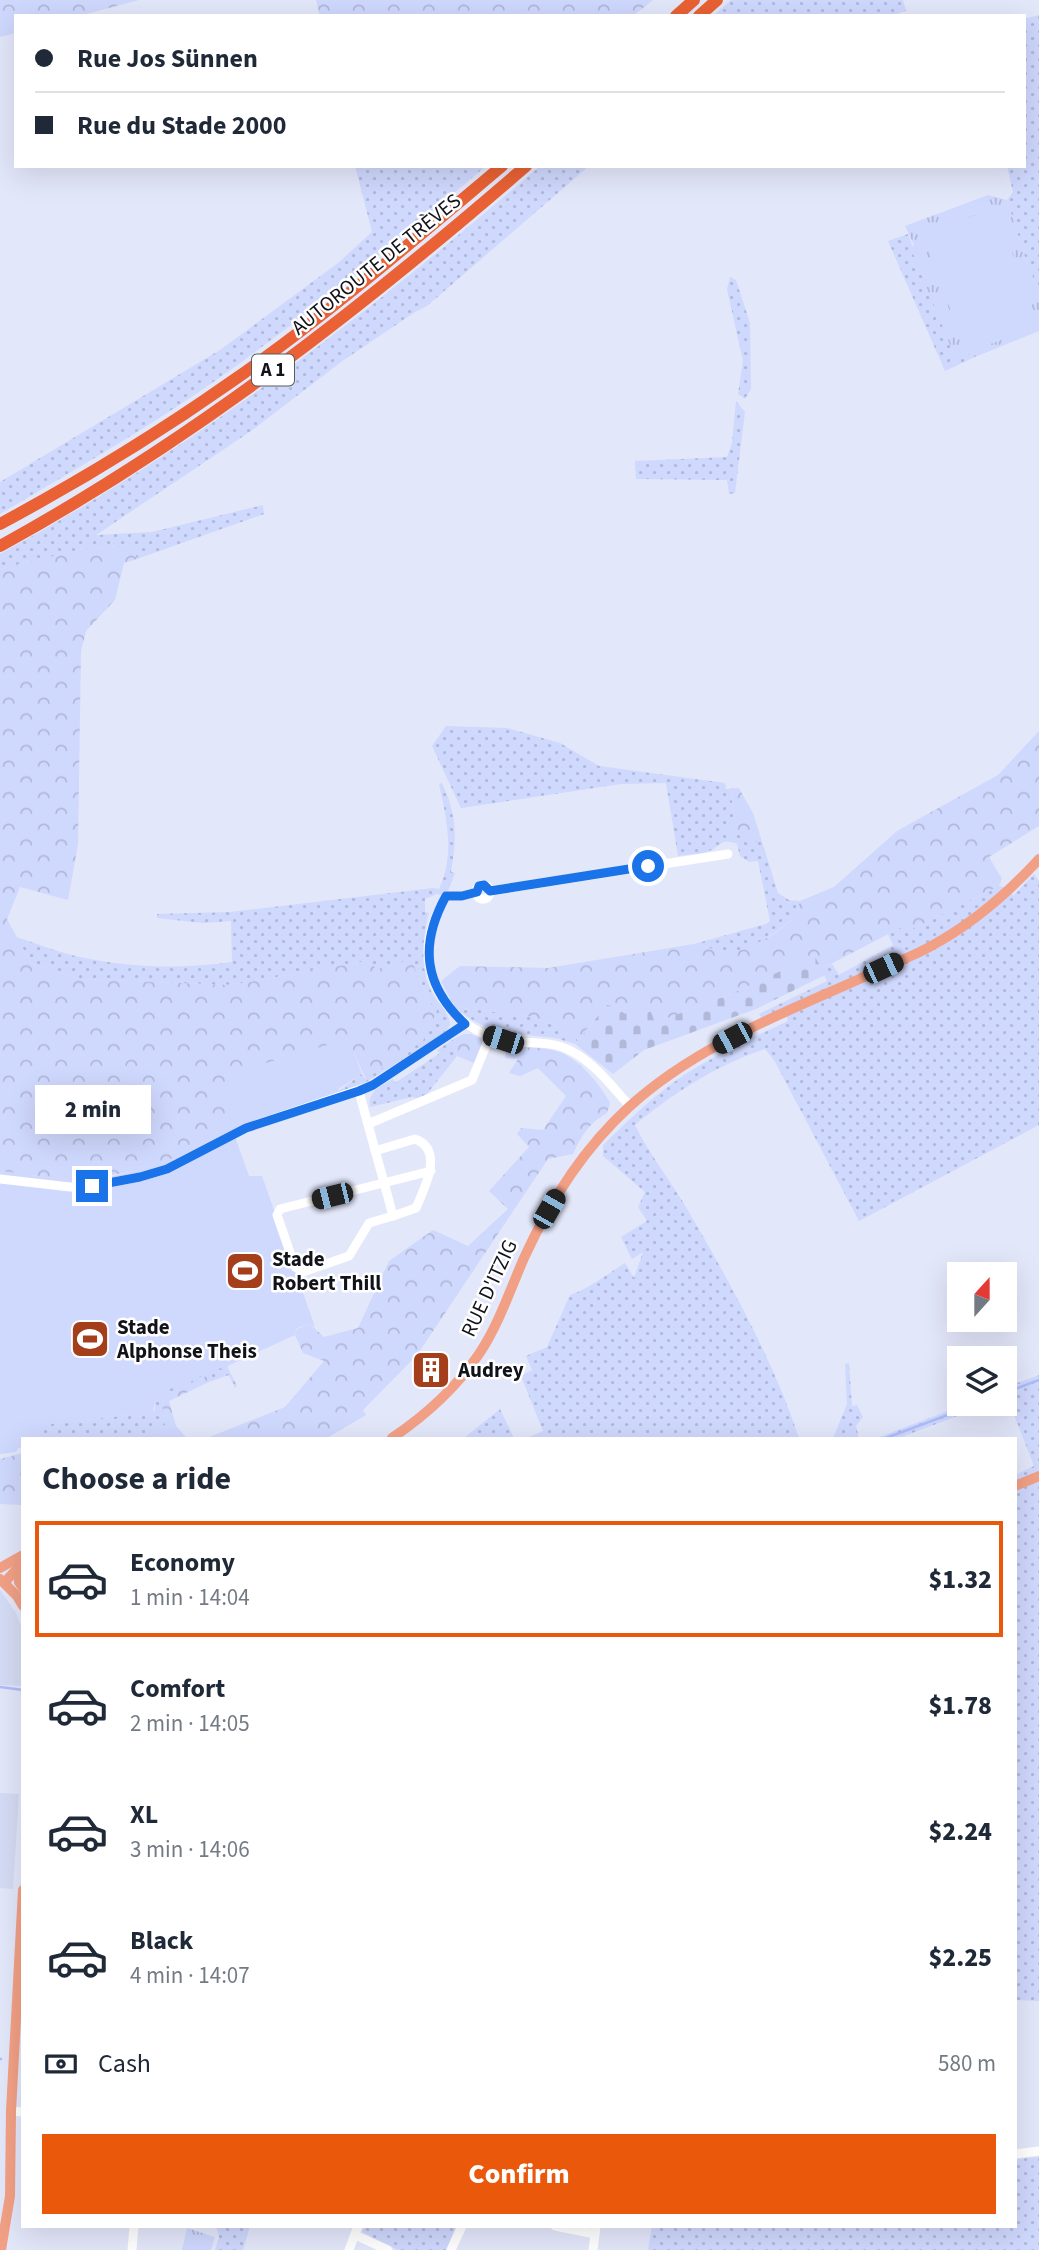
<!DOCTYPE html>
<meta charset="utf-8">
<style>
:root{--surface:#fff;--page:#f2f2f3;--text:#1f2937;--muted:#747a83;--line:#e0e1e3;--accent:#ea580c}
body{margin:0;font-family:"Source Sans 3",sans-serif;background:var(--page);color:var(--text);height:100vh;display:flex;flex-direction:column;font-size:26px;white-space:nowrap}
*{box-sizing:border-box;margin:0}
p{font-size:23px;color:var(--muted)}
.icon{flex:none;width:38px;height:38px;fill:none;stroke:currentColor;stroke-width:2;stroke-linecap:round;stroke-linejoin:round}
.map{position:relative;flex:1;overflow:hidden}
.drawer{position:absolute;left:21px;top:1437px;width:996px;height:791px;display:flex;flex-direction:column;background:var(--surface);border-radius:0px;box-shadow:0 7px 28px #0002}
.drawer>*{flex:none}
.hud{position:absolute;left:14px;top:14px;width:1012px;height:154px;border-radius:0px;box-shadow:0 7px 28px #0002;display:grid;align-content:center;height:154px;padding:0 21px;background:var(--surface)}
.needle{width:46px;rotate:21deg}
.fabs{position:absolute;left:947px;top:1262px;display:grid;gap:14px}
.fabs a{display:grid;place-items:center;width:70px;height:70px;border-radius:0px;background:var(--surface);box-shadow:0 7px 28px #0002;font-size:35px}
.end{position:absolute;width:32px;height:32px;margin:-16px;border:9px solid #1a73e8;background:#fff;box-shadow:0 0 0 4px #fff}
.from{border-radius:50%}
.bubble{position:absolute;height:49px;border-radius:0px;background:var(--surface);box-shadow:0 7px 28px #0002;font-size:23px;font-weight:800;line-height:49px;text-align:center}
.car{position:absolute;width:21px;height:42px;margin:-21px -10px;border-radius:9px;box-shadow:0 0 5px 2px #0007;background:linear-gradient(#222 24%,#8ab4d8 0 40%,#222 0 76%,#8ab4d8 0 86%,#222 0)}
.hud b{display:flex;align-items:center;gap:24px;height:66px;font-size:26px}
.hud b+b{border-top:2px solid var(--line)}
.hud i{width:18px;height:18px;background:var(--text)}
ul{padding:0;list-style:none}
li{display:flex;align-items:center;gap:21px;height:116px;margin:0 14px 10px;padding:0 7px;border:4px solid transparent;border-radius:0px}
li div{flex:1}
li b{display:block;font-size:26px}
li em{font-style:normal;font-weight:800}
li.active{border-color:var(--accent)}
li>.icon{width:63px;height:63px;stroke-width:1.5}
h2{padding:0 21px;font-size:32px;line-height:84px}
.pay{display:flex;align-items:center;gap:18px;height:77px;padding:0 21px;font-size:26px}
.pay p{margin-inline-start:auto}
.action{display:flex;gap:14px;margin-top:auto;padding:14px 21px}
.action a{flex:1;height:80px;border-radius:0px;background:var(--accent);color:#fff;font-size:28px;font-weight:800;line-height:80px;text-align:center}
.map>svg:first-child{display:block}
</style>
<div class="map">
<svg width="1039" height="2250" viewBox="0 0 1039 2250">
<defs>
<pattern id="grass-dots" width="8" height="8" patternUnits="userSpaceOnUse" patternTransform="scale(1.75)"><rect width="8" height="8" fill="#cfd8fd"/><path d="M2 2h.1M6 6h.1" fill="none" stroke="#b1b8d8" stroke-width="1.8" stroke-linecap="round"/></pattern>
<pattern id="forest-crowns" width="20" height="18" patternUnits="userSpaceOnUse" patternTransform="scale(1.75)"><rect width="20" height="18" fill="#cfd8fd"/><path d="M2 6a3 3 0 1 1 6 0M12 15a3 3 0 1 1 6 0" fill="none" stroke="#b1b8d8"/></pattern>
<pattern id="cemetery-stones" width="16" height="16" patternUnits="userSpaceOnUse" patternTransform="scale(1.75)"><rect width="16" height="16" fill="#cfd8fd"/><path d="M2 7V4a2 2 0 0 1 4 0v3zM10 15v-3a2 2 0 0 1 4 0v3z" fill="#b1b8d8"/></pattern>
<pattern id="park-tufts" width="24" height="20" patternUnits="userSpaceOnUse" patternTransform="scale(1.75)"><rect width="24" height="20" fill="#cfd8fd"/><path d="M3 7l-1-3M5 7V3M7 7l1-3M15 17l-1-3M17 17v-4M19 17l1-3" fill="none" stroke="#b1b8d8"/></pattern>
</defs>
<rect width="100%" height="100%" fill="#e3e7fa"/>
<g fill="#d4dbf4">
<polygon points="0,1590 16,1613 22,1628 23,1686 0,1685"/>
<polygon points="0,1793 19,1794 13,1889 0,1888"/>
</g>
<g fill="url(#grass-dots)">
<polygon points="731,0 903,0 906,11 891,16 713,16"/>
<polygon points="1039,15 1039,291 1027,264 1007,200 1013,192 1007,166 1024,166 1024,19"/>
<path d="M355 166H486C403 237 318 307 229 371 156 423 78 468 0 514V482L220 350 338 263 372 232Z"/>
<path d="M540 166H589L427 306 415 312 341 362 251 431 96 535 152 532 263 505 264 514 137 559 132 545 83 549 0 569V554C195 448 372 311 540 166Z"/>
<polygon points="908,234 955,356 966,353 975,357 945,371 888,241"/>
<polygon points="730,277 736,280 750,323 751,389 745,399 738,394 743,361 727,289"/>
<polygon points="736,401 745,412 735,493 729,494 727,480 636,479 635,461 727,457 732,443"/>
<path d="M446 726 507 728 560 743 599 766 725 783 726 789 739 788 740 790 731 794 734 815 729 824 741 836 756 843 760 835 778 893 789 900 800 901 795 918 760 943 745 949 727 953 694 944 766 924 770 921 758 861 749 862 740 856 737 844C720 837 721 847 709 851 701 855 688 854 678 856L666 783 621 784 461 808 432 746Z"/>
<path d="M442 783C457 815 457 837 451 872L455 873 446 896 437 894 425 899V912L429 913C422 939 419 971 434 996 440 1005 449 1013 450 1025L444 1034 358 1087 330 1097 362 1074 365 1079 436 1011 428 1000 421 982 378 969 366 961 232 985 79 979 31 963 16 937C39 944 62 954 85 958 134 968 183 969 232 962L231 921 203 923 157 918V914L230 912 433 888 439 889C455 854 447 820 439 784Z"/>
<path d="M1034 874 1039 881V1125L859 1221 774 1060 765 1049C717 1065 673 1093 635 1125 649 1154 670 1180 686 1207 729 1281 772 1357 799 1438H526L543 1431 521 1376 532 1370 526 1356 547 1347 570 1295C589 1289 607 1274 625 1263L634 1278 643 1252 632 1259 621 1237 647 1221 638 1207 645 1192 603 1156V1145C627 1122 650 1099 677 1080 712 1056 750 1039 788 1021L785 1013 762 1019 759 1014 827 981 821 969 832 964 839 975 893 945 888 934 902 927 912 929 999 886 1010 889 1013 896Z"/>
<path d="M455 1007 528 1016 551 1023 578 1040 575 1044C568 1042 561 1039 554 1038 514 1033 486 1035 455 1007Z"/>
<path d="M457 1037 454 1046 457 1056 423 1099 412 1097 370 1107C367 1092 381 1086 393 1079L395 1083 440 1053 437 1050Z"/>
<polygon points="0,1206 43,1425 153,1412 155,1409 150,1292 227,1366 237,1386 235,1388 229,1375 209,1382 207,1377 162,1396 165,1425 151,1434 137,1437 26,1438 0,1239"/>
<polygon points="849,1363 852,1406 857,1405 863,1417 856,1426 859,1438 833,1438 847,1404 845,1364"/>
<polygon points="1039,1375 1039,2001 1015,2000 1015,1475 1034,1466 1007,1397 1005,1397 1004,1388"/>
<polygon points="966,1404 989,1404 899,1438 877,1438"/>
<polygon points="500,1409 514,1438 464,1438"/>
<polygon points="1039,2157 1039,2250 648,2250 652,2226 1015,2226 1015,2159"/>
<polygon points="216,2226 250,2226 243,2250 215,2250 219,2237"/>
<polygon points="364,2226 456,2226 446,2250 398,2250 362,2232"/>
</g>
<g fill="url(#forest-crowns)">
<polygon points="0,0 139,0 79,16 16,16 16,33 0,37"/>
<polygon points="316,0 653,0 633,16 320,16"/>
<polygon points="132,545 137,559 124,563 115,600 86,631 81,651 78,844 68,900 20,887 7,919 31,963 79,979 232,985 366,961 378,969 411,959 428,1000 437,1011 423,1041 366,1079 347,1039 188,1153 139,1170 91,1179 69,1180 0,1171 0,569 83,549"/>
<polygon points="1039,731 1039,826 989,857 1002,879 999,886 912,929 902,927 821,969 814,955 738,991 655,1023 625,1014 616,1007 607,1005 578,1040 551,1023 528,1016 455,1007 441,981 460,966 548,968 694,944 727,953 745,949 771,936 795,918 800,901 834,887 897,831 998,775"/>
<polygon points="735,790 740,790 753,813 760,835 756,843 748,844 741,836 729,832 728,824 734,815 731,794"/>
<polygon points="464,1034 471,1034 482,1039 483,1046 474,1063 457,1056 454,1046 457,1037"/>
<path d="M507 1046C523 1048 541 1047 556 1051 578 1057 600 1084 610 1103L607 1113C589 1123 581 1136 573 1154L548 1159 417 1355 363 1410 366 1415 327 1438H207L285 1407 324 1361 303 1353 295 1335 297 1329 310 1324 324 1337 358 1328 389 1261 433 1230 468 1246 508 1209 489 1191 529 1147 517 1134 521 1128 543 1130 566 1096 538 1068 520 1076 509 1073 518 1059 505 1058Z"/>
<polygon points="207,1376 209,1382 169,1401 176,1426 187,1438 118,1438 151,1434 165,1425 161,1396"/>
<polygon points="23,1453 23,1505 0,1504 0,1459"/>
</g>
<polygon fill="url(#cemetery-stones)" points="814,955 825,975 756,1009 644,1050 613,1074 575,1044 607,1005 616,1007 625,1014 630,1008 651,1012 655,1023 738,991"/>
<g fill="url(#park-tufts)">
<polygon points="988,195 1007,200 1027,264 1039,291 1039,331 975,357 966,353 955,357 911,249 914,245 905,226"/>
<polygon points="187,2228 215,2237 211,2250 182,2250"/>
</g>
<g fill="#cfd8fd">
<polygon points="996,208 1039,326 966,353 923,234"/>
<polygon points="348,1039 362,1074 338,1089 342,1093 234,1134 249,1176 262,1176 315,1327 310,1324 297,1328 295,1335 221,1369 220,1368 156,1395 153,1412 44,1425 44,1435 35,1435 34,1438 23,1438 23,1447 18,1448 16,1452 0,1454 0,1171 69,1180 113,1176 139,1170 188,1153 224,1127 228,1074"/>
</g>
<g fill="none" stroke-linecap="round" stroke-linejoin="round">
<g stroke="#aebcfc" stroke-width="2.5">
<polyline points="1004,1393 1039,1380"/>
<polyline points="886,1438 977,1404"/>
<polyline points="0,1687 23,1690"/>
<polyline points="0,2059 1,2059"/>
</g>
<g stroke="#fff" stroke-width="9">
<circle cx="483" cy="892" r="7"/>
<polyline points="490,891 728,854"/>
<path d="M477 892 462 896H446C440 907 434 918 431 931 418 981 454 1029 502 1040 525 1045 549 1039 571 1051 595 1063 612 1087 630 1106"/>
<path d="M359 1091C370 1133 382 1174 393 1216L369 1223 349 1256 303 1272 295 1267 277 1215 280 1209 431 1171"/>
<polyline points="368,1124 472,1080 487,1043"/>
<path d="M375 1151 415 1139C445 1150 424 1189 416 1208L393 1216"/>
<polyline points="0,1179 70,1187 92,1186 140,1177 167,1169 246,1128 373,1085 465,1024"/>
<polyline points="11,2111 23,2112"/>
<polyline points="1015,2154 1039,2151"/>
<polyline points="555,2226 595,2234"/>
<polyline points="355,2235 388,2250"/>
<polyline points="132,2250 134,2226"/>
<polyline points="349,2250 358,2226"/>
<polyline points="451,2250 462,2226"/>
<polyline points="593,2250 596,2226"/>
</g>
<g stroke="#f2a085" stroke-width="10">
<path d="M392 1438C426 1415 456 1388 479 1354 499 1324 510 1290 524 1258 550 1201 583 1149 629 1107 699 1043 790 1011 875 972 894 963 914 956 933 945 973 923 1008 893 1039 859"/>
<polyline points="1015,1486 1039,1476"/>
<polyline points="19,1566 19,1582 23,1588"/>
<polyline points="0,1568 23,1555"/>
<polyline points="0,1579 17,1596 23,1606"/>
<polyline points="5,1582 23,1562"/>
<polyline points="1,2250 10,2196 11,2111 23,1890"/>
</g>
<g stroke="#e96134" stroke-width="12">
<polyline points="676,16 694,0"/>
<polyline points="699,16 717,0"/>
<path d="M0 524C80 481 157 434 231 382 326 316 414 240 502 166"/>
<path d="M0 546C190 442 362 308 526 166"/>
</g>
</g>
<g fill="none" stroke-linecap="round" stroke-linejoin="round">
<path stroke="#1a73e8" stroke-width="9" d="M92 1186 140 1177 167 1169 246 1128 359 1091 373 1085 465 1024C424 986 419 945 446 896H462L477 892 479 886 484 885 490 891 648 866"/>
</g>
<defs>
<g id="stadium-square" transform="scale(2.0125)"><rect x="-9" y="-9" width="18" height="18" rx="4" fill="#a53e1a" stroke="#fff"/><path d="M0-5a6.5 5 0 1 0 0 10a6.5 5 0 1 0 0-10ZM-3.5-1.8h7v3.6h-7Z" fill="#fff"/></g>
<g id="building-square" transform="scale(2.0125)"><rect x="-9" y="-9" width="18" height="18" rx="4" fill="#a53e1a" stroke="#fff"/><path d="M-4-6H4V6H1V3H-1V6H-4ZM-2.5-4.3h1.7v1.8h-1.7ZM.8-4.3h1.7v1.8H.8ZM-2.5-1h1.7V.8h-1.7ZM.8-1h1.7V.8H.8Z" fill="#fff"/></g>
</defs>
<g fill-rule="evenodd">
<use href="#stadium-square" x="245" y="1271"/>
<use href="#stadium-square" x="90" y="1339"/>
<use href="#building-square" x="431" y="1370"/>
</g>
<g text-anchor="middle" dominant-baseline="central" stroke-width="5" stroke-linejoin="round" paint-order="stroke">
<rect fill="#fff" stroke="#585a5e" stroke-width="2" x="252" y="354.5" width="42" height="31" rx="5"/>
<g font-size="19" font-weight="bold" fill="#111319">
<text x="273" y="370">A 1</text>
</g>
<g font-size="21" fill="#111319" stroke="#fff">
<text transform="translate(376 264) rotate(-39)">AUTOROUTE DE TRÈVES</text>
<text transform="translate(489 1288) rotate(-65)">RUE D'ITZIG</text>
</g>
<g font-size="21" font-weight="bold" fill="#111319" stroke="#fff" text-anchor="start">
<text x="272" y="1259">Stade<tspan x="272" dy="24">Robert Thill</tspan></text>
<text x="117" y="1327">Stade<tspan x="117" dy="24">Alphonse Theis</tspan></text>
<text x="458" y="1370">Audrey</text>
</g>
</g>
</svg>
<div class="fabs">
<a><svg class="needle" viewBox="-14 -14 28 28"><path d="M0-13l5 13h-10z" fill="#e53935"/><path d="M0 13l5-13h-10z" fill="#747a83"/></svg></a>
<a><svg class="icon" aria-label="layers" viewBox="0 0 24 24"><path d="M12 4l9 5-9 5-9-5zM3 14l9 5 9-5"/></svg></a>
</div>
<i class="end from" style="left:648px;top:866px"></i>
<i class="end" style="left:92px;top:1186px"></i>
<div class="bubble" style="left:35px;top:1085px;width:116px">2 min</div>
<i class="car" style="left:883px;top:968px;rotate:65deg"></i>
<i class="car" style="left:732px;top:1038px;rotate:242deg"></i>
<i class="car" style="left:503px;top:1040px;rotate:288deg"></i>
<i class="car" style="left:332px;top:1196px;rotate:256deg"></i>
<i class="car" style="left:549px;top:1209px;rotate:30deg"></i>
<div class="hud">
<b><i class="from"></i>Rue Jos Sünnen</b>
<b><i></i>Rue du Stade 2000</b>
</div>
<section class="drawer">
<h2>Choose a ride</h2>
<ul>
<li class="active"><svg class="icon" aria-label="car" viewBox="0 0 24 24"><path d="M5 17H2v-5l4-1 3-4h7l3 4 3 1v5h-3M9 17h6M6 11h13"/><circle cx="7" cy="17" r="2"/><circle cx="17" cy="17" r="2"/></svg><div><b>Economy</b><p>1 min · 14:04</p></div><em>$1.32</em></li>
<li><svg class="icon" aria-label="car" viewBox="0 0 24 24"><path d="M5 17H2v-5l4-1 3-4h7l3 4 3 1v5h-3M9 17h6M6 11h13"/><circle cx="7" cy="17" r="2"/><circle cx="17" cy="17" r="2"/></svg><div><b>Comfort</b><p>2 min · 14:05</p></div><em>$1.78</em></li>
<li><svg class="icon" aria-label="car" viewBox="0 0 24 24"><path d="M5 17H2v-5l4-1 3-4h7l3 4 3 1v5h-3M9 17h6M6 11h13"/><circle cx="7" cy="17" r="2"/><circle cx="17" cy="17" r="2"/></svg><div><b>XL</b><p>3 min · 14:06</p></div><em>$2.24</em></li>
<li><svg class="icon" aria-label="car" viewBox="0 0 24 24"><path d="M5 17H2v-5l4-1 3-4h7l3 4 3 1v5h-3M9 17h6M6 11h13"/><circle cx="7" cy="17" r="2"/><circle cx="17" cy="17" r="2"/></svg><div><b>Black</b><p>4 min · 14:07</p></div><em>$2.25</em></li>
</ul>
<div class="pay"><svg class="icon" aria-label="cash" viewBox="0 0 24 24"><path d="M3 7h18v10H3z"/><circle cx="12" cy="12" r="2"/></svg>Cash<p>580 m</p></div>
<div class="action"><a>Confirm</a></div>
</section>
</div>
